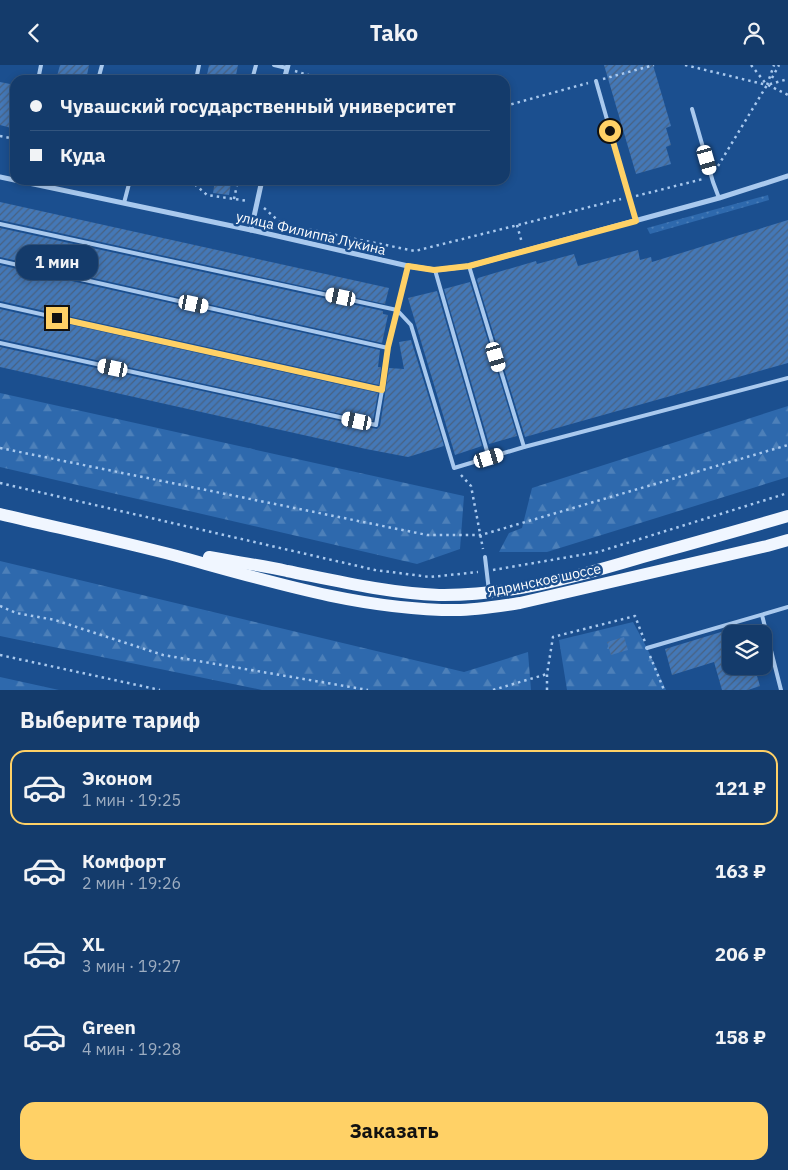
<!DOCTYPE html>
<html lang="ru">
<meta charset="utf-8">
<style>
:root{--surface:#143b6b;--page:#1d4271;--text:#f1f3f6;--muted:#9dadc1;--line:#33557e;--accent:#ffd166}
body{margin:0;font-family:"IBM Plex Sans",sans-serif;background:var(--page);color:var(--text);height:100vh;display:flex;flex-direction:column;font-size:19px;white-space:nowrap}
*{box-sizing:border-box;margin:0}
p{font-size:16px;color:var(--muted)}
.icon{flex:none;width:28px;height:28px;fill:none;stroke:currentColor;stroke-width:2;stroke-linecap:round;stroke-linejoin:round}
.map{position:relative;height:625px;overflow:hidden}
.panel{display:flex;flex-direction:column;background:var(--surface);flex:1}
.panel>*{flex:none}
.banner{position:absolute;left:10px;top:10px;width:500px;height:110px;border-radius:15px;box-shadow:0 2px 8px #0003,0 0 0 1px var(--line);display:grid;align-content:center;height:110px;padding:0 20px;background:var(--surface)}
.fabs{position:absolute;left:722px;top:560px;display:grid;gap:10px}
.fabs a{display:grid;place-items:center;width:50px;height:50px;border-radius:10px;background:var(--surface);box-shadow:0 2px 8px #0003,0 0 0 1px var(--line);font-size:25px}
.end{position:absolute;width:22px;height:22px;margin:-11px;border:6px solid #ffd166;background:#111;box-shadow:0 0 0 2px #111}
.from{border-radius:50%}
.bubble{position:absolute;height:35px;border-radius:15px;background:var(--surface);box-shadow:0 2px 8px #0003,0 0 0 1px var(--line);font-size:16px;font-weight:800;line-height:35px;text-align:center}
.car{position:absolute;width:15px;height:30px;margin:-15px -8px;border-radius:6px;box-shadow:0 0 4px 1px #0007;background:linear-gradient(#fff 24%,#345 0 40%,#fff 0 76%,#345 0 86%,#fff 0)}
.banner b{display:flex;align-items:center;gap:18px;height:48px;font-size:19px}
.banner b+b{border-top:1px solid var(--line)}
.banner i{width:12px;height:12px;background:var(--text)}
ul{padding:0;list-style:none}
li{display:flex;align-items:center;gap:15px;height:75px;margin:0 10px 8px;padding:0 10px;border:2px solid transparent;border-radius:15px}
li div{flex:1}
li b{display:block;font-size:19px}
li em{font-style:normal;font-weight:800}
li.on{border-color:var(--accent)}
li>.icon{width:45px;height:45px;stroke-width:1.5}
h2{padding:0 20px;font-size:22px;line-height:60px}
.action{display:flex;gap:10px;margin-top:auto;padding:10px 20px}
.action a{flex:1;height:58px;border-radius:15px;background:var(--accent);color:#111;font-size:20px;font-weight:800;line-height:58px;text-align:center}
header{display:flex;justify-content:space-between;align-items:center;height:65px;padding:0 20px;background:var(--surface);font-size:22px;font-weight:800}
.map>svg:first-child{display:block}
</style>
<header><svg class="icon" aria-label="back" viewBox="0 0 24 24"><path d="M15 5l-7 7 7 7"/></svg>Tako<svg class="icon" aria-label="person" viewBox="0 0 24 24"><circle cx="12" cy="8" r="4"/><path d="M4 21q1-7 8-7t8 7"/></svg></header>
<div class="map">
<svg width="788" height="625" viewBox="0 0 788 625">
<defs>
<pattern id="grass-dots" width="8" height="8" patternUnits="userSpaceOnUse" patternTransform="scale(1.25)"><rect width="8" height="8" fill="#2e69ad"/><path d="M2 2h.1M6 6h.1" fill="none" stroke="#4d80b9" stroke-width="1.8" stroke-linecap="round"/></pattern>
<pattern id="forest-firs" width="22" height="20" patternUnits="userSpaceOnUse" patternTransform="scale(1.25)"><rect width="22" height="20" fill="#2e69ad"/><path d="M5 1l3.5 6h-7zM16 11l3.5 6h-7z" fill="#4d80b9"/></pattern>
<pattern id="building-hatch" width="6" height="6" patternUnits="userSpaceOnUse" patternTransform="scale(1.25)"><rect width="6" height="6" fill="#4478b7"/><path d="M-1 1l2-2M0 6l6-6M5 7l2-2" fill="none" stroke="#486282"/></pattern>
</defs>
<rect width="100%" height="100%" fill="#1b4f8f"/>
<polygon fill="url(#grass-dots)" points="768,130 769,135 650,169 647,163"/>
<g fill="url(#forest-firs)">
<polygon points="0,328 464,431 460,484 417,499 0,402"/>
<polygon points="788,341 788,412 547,487 499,487 509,468 522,463 532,423"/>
<polygon points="0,496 464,607 528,587 531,625 262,625 0,571"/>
<polygon points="633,557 647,583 666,625 567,625 559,575"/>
<polygon points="0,612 59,625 0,625"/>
</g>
<g fill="url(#building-hatch)">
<polygon points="60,0 89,0 86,15 56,15"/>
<polygon points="209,0 238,0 235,15 206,15"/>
<polygon points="604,0 653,0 671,61 666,63 671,80 666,82 671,99 636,109"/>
<polygon points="0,17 15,20 15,64 0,60"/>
<polygon points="215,116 231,118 229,130 213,128"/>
<polygon points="0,137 389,223 385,239 0,155"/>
<polygon points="788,155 788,298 525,372 477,215 478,213 536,196 537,199 574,189 578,201 638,185 640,195 651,192 652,197"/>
<polygon points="0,163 383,246 383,249 388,250 382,278 0,192"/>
<polygon points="0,200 380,285 378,302 381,302 379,320 0,236"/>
<polygon points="470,217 517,371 489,379 444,224"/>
<polygon points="437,226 482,381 455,390 408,233"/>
<polygon points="0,244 378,328 373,356 0,274"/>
<polygon points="411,275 444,381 408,392 366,384 0,302 0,282 377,364 380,361 389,303 404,304 399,277"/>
<polygon points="731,564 731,601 754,601 760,621 748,625 722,625 714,597 672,610 665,584"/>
<polygon points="624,572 628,585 611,590 607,577"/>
</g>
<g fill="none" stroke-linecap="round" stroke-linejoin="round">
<g stroke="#a9c9ee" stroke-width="2.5" stroke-dasharray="2.5 4" stroke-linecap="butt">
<polyline points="685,0 767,20 774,0"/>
<polyline points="751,0 767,20"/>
<polyline points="295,6 325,15"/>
<polyline points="772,13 779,0"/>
<polyline points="603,14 654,0"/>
<polyline points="768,20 788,30"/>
<polyline points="505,41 588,18"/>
<polyline points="0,71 15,74"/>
<polyline points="718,101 767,20 788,14"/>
<polyline points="190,115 207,130 248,136"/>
<polyline points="636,131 703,114"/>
<polyline points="234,134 238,115"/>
<polyline points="264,143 282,159 415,186 621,134"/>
<polyline points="517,160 522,178"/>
<polyline points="0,383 427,470 481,470 788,380"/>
<polyline points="461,410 471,421 483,484"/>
<polyline points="0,418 375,505 430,512 478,507"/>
<polyline points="493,505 598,487 788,428"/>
<polyline points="0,541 16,548 55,555 163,590 368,625"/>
<polyline points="0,590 160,625"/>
<polyline points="650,591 664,625"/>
<polyline points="493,625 547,609"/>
<polyline points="547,625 547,609 553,572 635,551 645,577"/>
</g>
<g stroke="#a9c9ee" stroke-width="4">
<polyline points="274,0 287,3"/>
<polyline points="38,15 41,0"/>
<polyline points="98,15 102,0"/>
<polyline points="196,15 199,0"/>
<polyline points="252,15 256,0"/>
<polyline points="596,16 636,156"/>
<polyline points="692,44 713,117 719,133"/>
<polyline points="124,138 130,115"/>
<polyline points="0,159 397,245 411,260 454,403 524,382 788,313"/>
<polyline points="0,196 388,283"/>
<polyline points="469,201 524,382"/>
<polyline points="435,205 489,393"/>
<polyline points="0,240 382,325 388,283 408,201"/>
<polyline points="0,278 376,360 382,325"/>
<polyline points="485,492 489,526"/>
<polyline points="762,550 781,625"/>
<polyline points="647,583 788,542"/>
</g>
<g stroke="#a9c9ee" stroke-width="5">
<polyline points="284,15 288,0"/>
<polyline points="0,112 251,165 408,201 435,205 469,201 719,133 788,111"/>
<polyline points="251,165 262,115"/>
</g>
<g stroke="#f0f6ff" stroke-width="12">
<path d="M0 449C59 463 119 476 177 491 268 516 361 545 456 545 477 545 499 541 520 538L767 481 788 475"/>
<path d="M209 492C235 497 261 500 287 506 337 516 388 528 439 530 506 531 572 513 636 494 686 480 737 466 788 451"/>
</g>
</g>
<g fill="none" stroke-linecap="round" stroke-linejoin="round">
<polyline stroke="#ffd166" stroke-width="6" points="57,253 382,325 388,282 408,201 434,205 469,201 636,156 610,66"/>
</g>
<g text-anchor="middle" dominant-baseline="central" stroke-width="5" stroke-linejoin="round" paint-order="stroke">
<g font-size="14" fill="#fff" stroke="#1b4f8f">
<text transform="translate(311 168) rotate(13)">улица Филиппа Лукина</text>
<text transform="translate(544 515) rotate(-12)">Ядринское шоссе</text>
</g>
</g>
</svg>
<div class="fabs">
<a><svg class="icon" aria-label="layers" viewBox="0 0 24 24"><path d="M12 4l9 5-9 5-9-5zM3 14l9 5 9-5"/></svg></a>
</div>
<i class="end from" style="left:610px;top:66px"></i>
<i class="end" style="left:57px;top:253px"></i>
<div class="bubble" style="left:16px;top:180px;width:82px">1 мин</div>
<i class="car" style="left:707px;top:95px;rotate:164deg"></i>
<i class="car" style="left:341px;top:232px;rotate:282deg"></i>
<i class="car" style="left:194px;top:239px;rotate:102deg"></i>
<i class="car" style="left:496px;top:292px;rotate:163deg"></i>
<i class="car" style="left:113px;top:303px;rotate:282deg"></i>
<i class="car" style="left:357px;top:356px;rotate:282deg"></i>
<i class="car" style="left:489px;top:393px;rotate:73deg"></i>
<div class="banner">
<b><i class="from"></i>Чувашский государственный университет</b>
<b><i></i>Куда</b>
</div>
</div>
<section class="panel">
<h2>Выберите тариф</h2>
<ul>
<li class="on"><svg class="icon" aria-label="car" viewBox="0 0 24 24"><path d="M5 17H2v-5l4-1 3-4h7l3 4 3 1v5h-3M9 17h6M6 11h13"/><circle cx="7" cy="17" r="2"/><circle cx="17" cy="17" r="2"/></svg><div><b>Эконом</b><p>1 мин · 19:25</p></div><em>121 ₽</em></li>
<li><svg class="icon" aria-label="car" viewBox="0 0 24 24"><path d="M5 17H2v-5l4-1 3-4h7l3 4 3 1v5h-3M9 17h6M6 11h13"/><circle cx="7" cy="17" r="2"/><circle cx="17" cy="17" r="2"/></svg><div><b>Комфорт</b><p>2 мин · 19:26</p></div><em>163 ₽</em></li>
<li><svg class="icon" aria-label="car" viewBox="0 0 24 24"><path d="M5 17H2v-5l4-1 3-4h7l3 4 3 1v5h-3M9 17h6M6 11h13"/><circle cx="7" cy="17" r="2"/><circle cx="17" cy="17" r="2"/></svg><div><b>XL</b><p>3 мин · 19:27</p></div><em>206 ₽</em></li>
<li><svg class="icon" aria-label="car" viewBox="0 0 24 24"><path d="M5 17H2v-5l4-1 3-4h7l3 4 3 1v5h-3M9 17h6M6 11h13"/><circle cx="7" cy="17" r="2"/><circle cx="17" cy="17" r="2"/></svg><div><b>Green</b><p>4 мин · 19:28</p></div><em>158 ₽</em></li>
</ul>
<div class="action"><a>Заказать</a></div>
</section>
